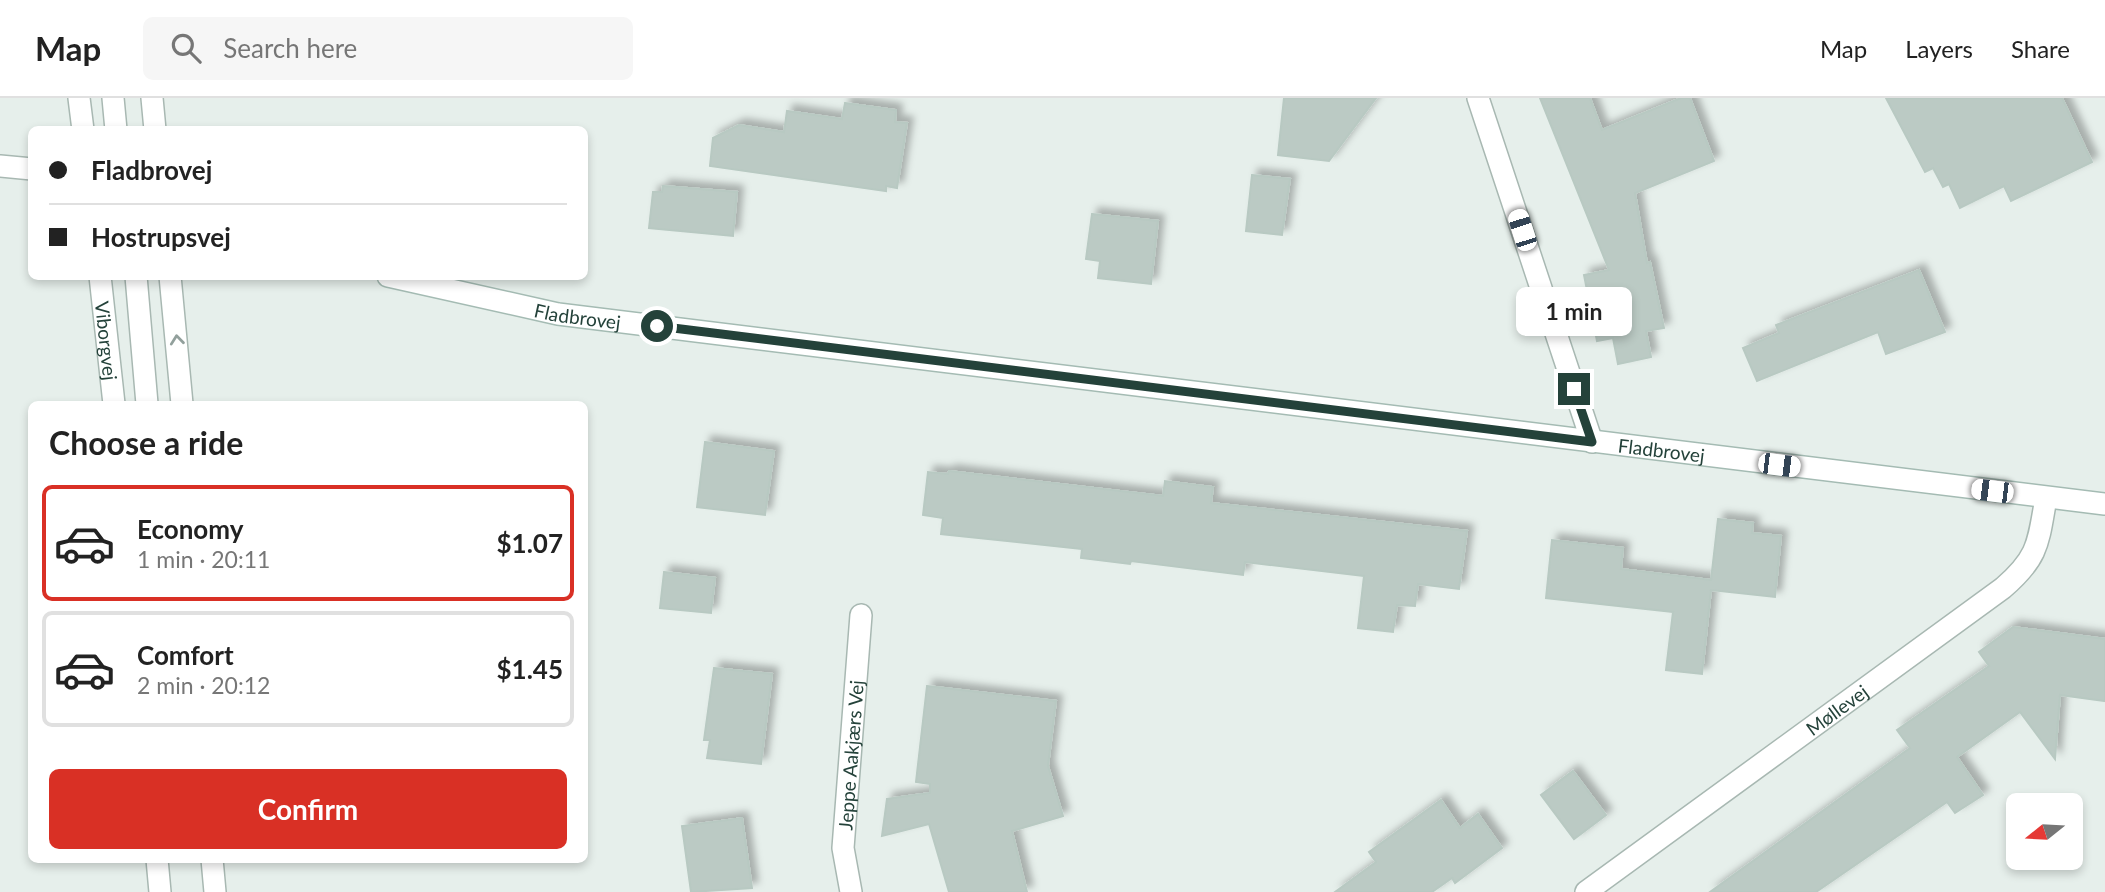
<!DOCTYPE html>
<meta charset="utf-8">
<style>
:root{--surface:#fff;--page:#f6f6f6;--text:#222;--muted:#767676;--line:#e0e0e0;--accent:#d93025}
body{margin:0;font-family:Lato,sans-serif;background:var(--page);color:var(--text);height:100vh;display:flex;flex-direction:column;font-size:26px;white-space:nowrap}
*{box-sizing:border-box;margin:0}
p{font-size:23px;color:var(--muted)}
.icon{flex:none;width:38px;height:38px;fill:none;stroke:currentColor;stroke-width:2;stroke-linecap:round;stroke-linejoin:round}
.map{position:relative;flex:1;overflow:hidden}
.details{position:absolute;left:28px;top:303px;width:560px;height:462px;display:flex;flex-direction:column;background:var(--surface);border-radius:10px;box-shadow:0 4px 10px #0003}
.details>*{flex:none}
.banner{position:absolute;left:28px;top:28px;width:560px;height:154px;border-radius:10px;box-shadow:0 4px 10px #0003;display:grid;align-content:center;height:154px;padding:0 21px;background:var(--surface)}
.needle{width:46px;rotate:252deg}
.buttons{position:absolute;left:2006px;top:695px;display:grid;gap:14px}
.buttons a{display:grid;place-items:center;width:77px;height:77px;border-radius:10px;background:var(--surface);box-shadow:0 4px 10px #0003;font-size:35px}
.end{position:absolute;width:32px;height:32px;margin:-16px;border:9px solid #24423a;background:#fff;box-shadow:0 0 0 4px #fff}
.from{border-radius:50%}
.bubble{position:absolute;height:49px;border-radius:10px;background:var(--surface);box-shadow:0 4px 10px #0003;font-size:23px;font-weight:700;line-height:49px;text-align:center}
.car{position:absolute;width:21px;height:42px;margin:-21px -10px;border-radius:9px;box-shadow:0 0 5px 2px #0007;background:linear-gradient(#fff 24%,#345 0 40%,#fff 0 76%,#345 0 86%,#fff 0)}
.banner b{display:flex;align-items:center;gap:24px;height:66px;font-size:26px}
.banner b+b{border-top:2px solid var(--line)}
.banner i{width:18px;height:18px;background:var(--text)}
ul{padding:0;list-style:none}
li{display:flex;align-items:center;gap:21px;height:116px;margin:0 14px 10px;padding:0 7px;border:4px solid var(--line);border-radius:10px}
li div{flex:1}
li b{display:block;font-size:26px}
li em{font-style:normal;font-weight:700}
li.on{border-color:var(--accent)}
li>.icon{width:63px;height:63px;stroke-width:1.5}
h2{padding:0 21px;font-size:32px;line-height:84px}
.cta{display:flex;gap:14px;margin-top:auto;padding:14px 21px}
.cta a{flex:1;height:80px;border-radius:10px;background:var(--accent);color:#fff;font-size:28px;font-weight:700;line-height:80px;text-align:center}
header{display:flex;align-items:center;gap:42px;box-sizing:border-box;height:98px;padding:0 35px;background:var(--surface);border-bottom:2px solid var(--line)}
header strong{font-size:33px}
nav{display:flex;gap:38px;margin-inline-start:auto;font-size:24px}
.search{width:490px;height:63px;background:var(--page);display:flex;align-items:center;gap:18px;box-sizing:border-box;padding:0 24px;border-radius:10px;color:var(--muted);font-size:26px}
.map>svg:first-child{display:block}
</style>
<header>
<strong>Map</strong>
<div class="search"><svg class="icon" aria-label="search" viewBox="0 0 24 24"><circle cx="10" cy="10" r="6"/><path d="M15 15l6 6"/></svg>Search here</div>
<nav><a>Map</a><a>Layers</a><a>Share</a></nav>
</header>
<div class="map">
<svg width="2105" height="794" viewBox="0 0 2105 794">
<defs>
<filter id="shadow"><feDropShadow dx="6" dy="-6" stdDeviation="3.5" flood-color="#0004"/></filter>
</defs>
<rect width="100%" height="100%" fill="#e6efeb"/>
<g fill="#bbcac4" stroke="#b8c9c2" stroke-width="2" filter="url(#shadow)">
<polygon points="1284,0 1376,0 1329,63 1278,57"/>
<polygon points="1540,0 1590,0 1602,32 1681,0 1690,0 1714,63 1635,95 1647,165 1650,164 1664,230 1646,233 1651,259 1618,266 1613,240 1597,243 1584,177 1609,172"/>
<polygon points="1886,0 2062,0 2092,64 2011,103 2004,88 1960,110 1949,86 1943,89 1933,70 1925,74"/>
<polygon points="845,5 896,12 895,24 907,25 897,90 886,88 886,93 710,68 713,40 739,27 784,34 787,13 842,21"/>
<polygon points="1252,77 1290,81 1282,137 1246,133"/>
<polygon points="663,88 737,94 733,138 649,130 653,94 662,94"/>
<polygon points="1092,116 1158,123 1151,186 1098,180 1100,163 1086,161"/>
<polygon points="1919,172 1945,234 1886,256 1878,234 1757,283 1743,250 1779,235 1776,227"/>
<polygon points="705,344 774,353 765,417 697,409"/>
<polygon points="949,373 1163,398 1165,383 1213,389 1211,405 1467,433 1459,491 1418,486 1415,508 1397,507 1393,534 1358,530 1364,478 1245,464 1243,477 1131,463 1130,466 1081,460 1082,451 941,436 943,420 923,417 928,374 948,376"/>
<polygon points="1718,421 1753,425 1752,435 1781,438 1775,499 1711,492 1702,576 1666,572 1673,514 1546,500 1552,442 1623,450 1621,471 1711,482"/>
<polygon points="664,474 715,480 711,515 660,510"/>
<polygon points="2013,529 2105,541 2105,603 2060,597 2055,661 2020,614 1957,659 1983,697 1955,715 1947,704 1816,794 1710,794 1910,650 1897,632 1989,568 1979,554"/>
<polygon points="714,570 772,576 761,666 707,660 710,642 704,642"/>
<polygon points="927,588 1056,603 1048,668 1063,718 1012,733 1027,794 949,794 929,726 882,738 887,701 930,695 930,686 916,684"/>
<polygon points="1573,673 1606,717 1574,741 1541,697"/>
<polygon points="1441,702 1460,730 1478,716 1502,750 1455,785 1452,780 1432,794 1335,794 1376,764 1369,754"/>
<polygon points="742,720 752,790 691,794 682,728"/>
</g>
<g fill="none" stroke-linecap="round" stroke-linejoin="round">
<g stroke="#a8b8b2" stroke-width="24">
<g id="minor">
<polyline points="1478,0 1592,344"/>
<polyline points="0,68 32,71"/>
<path id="s1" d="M851 794 843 750 861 517"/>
<path id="s2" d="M1586 794 2003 490C2039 459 2038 445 2046 400"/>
</g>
</g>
<g stroke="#a8b8b2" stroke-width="24">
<g id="tertiary">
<polyline points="79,0 83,32"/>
<polyline points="113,0 116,32"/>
<polyline points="152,0 155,32"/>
<path id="s3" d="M100 178 114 306"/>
<polyline points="136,178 147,306"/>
<polyline points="170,178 182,306"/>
<polyline points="157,761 160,794"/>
<polyline points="212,761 215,794"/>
</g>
</g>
<g stroke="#a4bbb3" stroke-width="24">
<g id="secondary">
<path id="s4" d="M388 178 558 216 2105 406"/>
</g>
</g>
<use href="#minor" stroke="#fff" stroke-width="21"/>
<use href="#tertiary" stroke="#fff" stroke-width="21"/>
<use href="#secondary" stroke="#fff" stroke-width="21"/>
</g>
<defs><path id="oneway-chevron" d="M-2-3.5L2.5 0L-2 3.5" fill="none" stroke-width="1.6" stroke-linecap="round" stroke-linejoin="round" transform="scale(1.75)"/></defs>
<use stroke="#92a09c" href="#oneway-chevron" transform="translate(177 242) rotate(-96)"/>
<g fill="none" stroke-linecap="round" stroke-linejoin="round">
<polyline stroke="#24423a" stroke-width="9" points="657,228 1592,344 1574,291"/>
</g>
<g text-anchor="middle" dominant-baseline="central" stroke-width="7" stroke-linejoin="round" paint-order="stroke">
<g font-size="19" fill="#24423a" stroke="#f7fbf9">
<text stroke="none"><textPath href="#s4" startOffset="194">Fladbrovej</textPath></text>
<text stroke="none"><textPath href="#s3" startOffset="65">Viborgvej</textPath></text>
<text stroke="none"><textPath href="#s4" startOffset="1286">Fladbrovej</textPath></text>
<text stroke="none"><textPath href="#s2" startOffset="310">Møllevej</textPath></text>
<text stroke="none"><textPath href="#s1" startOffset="138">Jeppe Aakjærs Vej</textPath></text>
</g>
</g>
</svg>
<div class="buttons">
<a><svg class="needle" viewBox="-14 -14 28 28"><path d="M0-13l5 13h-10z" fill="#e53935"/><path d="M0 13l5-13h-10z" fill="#767676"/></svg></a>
</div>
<i class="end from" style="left:657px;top:228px"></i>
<i class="end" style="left:1574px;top:291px"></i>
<div class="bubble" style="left:1516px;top:189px;width:116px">1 min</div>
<i class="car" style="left:1522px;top:132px;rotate:342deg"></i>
<i class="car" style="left:1779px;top:367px;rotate:97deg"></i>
<i class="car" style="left:1992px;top:393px;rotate:277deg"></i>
<div class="banner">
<b><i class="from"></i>Fladbrovej</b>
<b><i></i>Hostrupsvej</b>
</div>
<section class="details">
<h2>Choose a ride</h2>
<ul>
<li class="on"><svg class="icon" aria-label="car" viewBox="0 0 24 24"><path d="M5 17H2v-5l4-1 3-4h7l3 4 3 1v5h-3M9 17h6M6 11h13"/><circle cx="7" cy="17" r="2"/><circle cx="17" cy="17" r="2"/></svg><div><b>Economy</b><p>1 min · 20:11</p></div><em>$1.07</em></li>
<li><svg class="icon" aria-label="car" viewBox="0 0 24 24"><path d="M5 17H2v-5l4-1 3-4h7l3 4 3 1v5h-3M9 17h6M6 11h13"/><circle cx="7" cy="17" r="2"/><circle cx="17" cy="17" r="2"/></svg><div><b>Comfort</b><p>2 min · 20:12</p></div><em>$1.45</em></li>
</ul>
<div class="cta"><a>Confirm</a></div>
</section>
</div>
